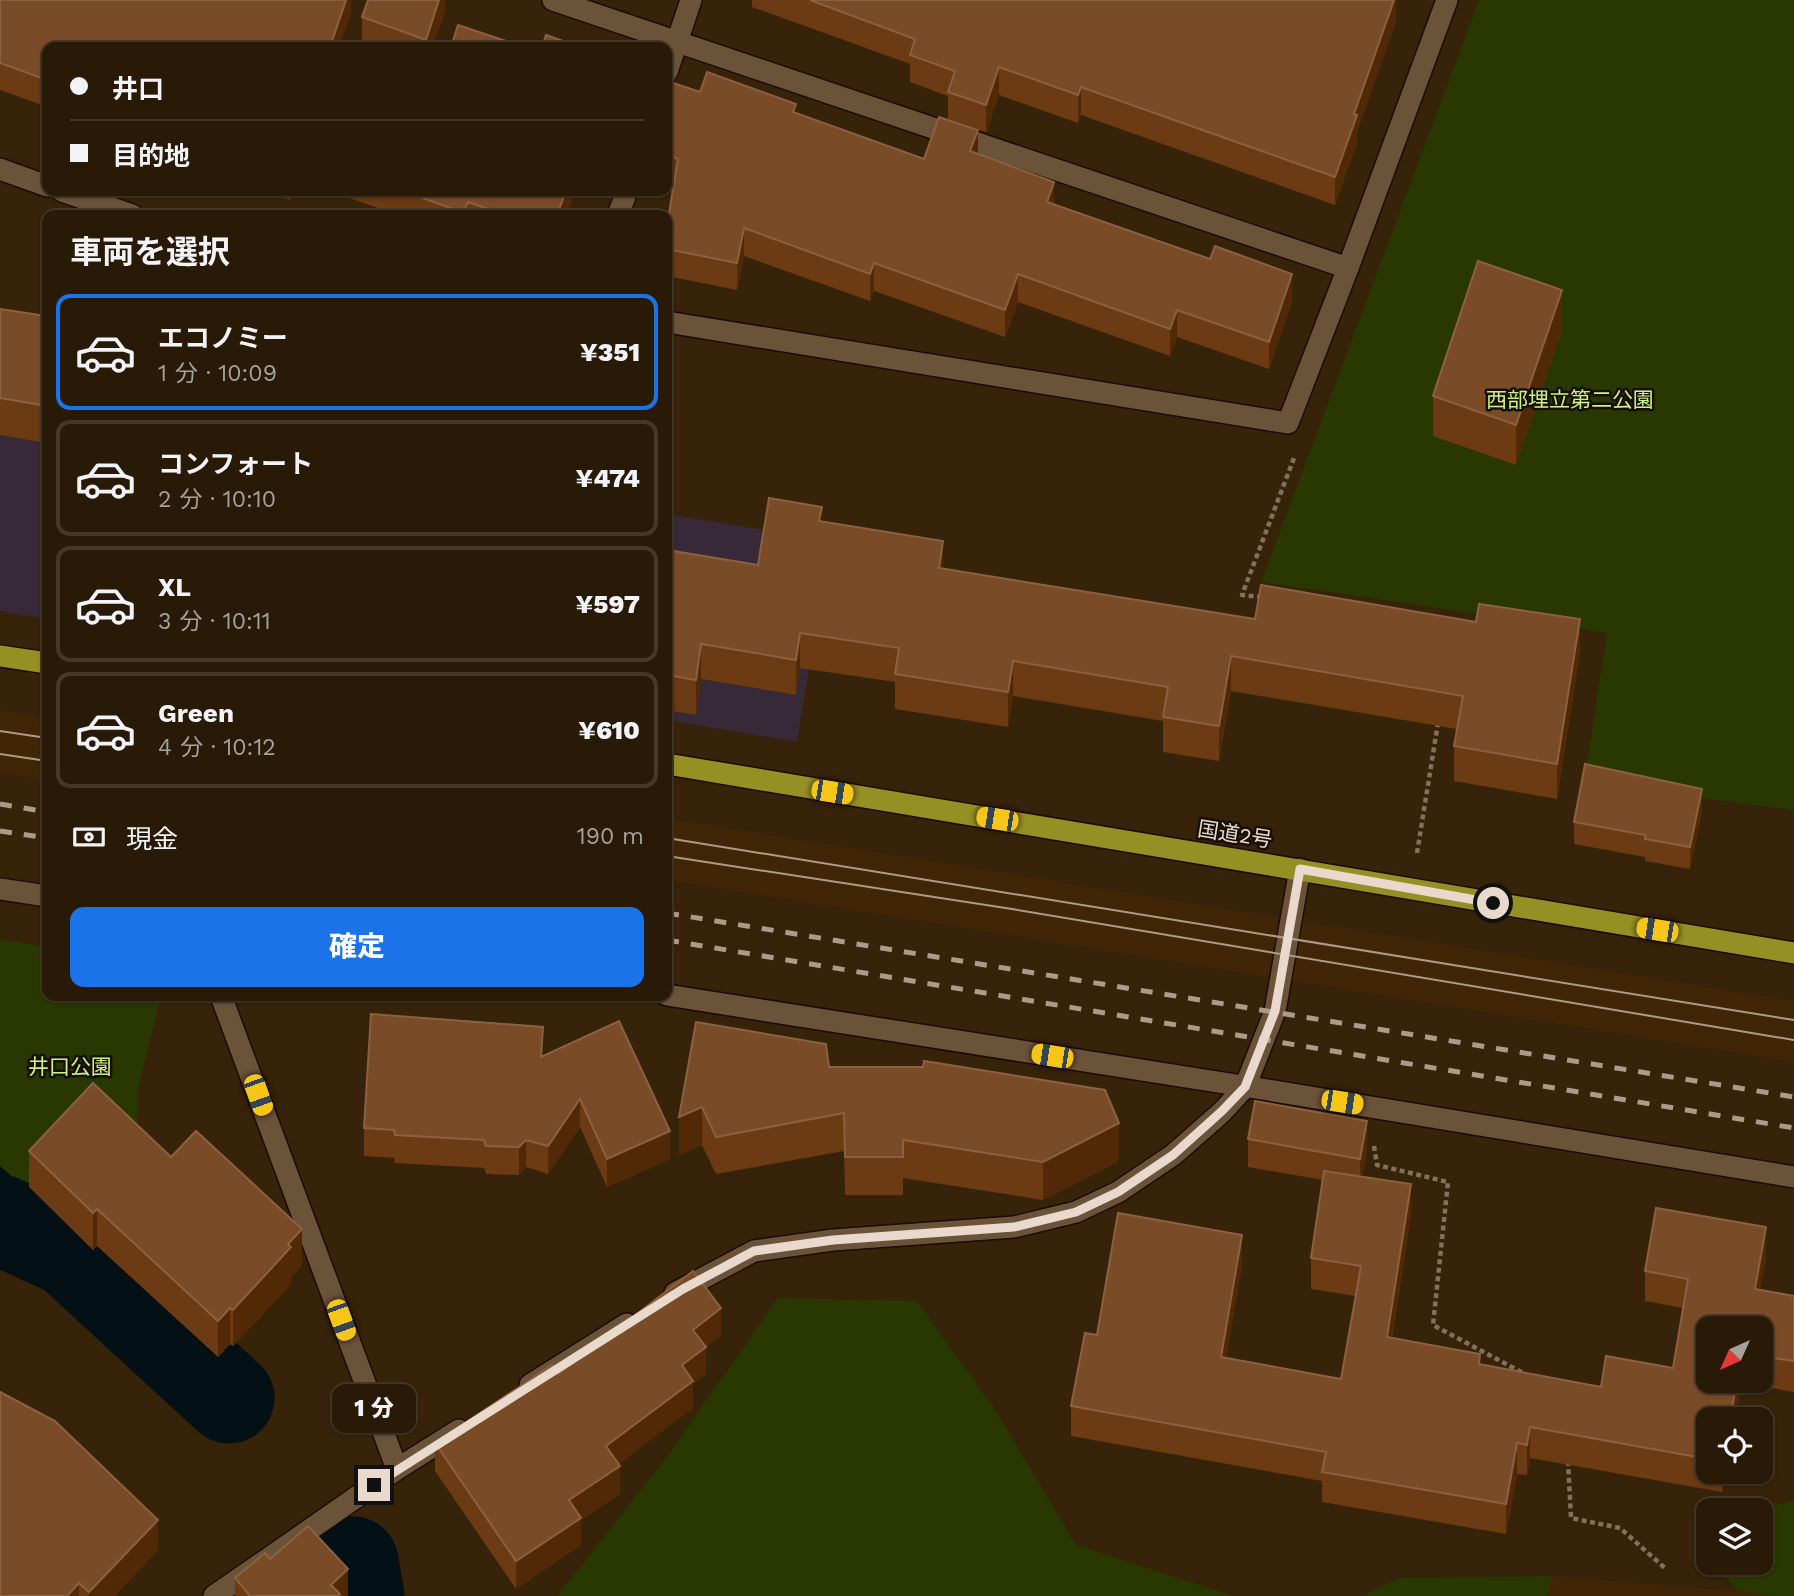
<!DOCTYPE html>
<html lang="ja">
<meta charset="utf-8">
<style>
:root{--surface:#291a08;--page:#312312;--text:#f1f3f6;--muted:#a5a19c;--line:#453829;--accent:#1a73e8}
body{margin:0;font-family:"Work Sans","Noto Sans JP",sans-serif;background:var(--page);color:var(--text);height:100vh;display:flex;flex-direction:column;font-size:26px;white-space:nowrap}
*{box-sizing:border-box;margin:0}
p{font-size:23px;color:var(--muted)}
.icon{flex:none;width:38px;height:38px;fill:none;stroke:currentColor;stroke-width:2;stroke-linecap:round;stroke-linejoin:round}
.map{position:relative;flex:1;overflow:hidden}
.sheet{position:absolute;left:42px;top:210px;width:630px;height:791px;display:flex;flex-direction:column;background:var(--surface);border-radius:14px;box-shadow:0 2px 5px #0004,0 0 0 2px var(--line)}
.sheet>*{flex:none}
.top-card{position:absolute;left:42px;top:42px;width:630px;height:154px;border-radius:14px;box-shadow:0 2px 5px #0004,0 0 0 2px var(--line);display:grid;align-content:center;height:154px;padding:0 28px;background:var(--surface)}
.needle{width:46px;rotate:225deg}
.tools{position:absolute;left:1696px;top:1316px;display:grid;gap:14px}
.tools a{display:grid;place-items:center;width:77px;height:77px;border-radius:14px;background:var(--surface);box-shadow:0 2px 5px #0004,0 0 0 2px var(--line);font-size:35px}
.end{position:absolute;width:32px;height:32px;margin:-16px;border:9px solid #e8d9cc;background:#111;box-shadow:0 0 0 4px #111}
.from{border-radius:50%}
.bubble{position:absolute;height:49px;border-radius:14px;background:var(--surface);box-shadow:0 2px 5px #0004,0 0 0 2px var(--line);font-size:23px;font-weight:800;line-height:49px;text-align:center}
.car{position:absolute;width:21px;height:42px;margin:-21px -10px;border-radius:9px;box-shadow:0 0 5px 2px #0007;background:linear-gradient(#f5c518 24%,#345 0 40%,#f5c518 0 76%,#345 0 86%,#f5c518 0)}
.top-card b{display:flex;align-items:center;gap:24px;height:66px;font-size:26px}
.top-card b+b{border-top:2px solid var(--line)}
.top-card i{width:18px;height:18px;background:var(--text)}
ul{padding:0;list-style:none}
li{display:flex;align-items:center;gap:21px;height:116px;margin:0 14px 10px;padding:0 14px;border:4px solid var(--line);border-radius:14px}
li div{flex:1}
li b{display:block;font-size:26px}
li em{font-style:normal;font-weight:800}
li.active{border-color:var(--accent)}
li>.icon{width:63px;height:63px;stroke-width:1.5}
h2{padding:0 28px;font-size:32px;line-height:84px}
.pay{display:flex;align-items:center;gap:18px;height:77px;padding:0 28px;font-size:26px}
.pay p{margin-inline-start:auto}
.button{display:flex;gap:14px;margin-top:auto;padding:14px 28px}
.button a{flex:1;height:80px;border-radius:14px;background:var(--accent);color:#fff;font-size:28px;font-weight:800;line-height:80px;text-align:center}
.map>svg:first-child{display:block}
</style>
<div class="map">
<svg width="1794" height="1596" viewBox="0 0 1794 1596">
<rect width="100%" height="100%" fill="#37220a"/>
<g fill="#372937">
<polygon points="0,335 47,342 47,619 0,611"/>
<polygon points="667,514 830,541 797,742 667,720"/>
</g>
<g fill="#402606">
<polygon points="0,710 47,718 47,780 0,773"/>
<polygon points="667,818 1794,1001 1794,1062 667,880"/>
<polygon points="1552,1576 1737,1591 1771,1596 1547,1596"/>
</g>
<g fill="#293800">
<polygon points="1479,0 1794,0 1794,810 1584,783 1607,633 1261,582"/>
<polygon points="0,939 47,947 47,996 161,996 138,1089 137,1148 153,1193 95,1252 0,1165"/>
<polygon points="778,1298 917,1301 994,1408 1076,1545 1233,1596 557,1596 663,1462"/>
<polygon points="1794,1501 1794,1596 1771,1596 1737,1591 1715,1563 1760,1563 1760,1510 1749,1510"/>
<polygon points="1552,1576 1547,1596 1361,1596 1399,1578"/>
</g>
<polygon fill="#031015" points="0,1166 139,1293 116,1320 46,1269 0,1254"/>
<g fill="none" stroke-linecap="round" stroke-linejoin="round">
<g stroke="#031015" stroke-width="91">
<polyline points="0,1220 69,1251 229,1398"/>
<polyline points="353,1562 359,1596"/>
</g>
<g stroke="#1e0a00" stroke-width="24">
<g id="minor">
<polyline points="553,0 1348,268"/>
<polyline points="667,72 691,0"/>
<polyline points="0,169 47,186"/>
<polyline points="62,191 132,215"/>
<polyline points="618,215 627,191"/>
<polyline points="667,322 1288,423 1348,268 1447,0"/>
<polyline points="0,889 47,896"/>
<polyline points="667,995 1268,1090 1794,1177"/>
<polyline points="221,996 397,1469"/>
<polyline points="675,1293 754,1251 833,1240 1014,1227 1076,1212 1118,1192 1173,1155 1222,1112 1245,1087 1275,1011 1300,869"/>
<polyline points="530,1385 627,1324"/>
<polyline points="214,1596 397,1469 459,1430"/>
</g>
</g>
<g stroke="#1e0a00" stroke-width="24">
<g id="highway">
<polyline points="0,656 47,663"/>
<polyline points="667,764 1794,953"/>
</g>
</g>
<g stroke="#83715e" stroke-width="4.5" stroke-dasharray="5 3.5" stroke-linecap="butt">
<polyline points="1262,597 1242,595 1294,458"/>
<polyline points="1417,853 1438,723"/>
<polyline points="1374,1146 1377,1165 1448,1182 1433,1325 1525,1374"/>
<polyline points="1568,1461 1571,1518 1620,1528 1666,1569"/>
</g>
<use href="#minor" stroke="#6b533a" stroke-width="21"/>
<use href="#highway" stroke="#958f24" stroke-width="21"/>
<g stroke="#ac9b8a" stroke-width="2">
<polyline points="0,731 47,738"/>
<polyline points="0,754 47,761"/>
<polyline points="667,838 1794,1020"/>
<polyline points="667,856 1012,909 1794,1040"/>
</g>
<g stroke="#ac9b8a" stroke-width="5" stroke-dasharray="12 12" stroke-linecap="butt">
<polyline points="0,804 47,812"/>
<polyline points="0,831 47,838"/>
<polyline points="667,913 1794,1097"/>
<polyline points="667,940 1794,1128"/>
</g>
</g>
<g fill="#6c3a13" fill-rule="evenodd">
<polygon points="0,0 351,0 351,14 47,47 47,107 0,90"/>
<polygon points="445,0 445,11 432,47 370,47 362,44 362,17"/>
<polygon points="752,0 1396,0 1396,21 1357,132 1357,143 1335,205 1081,115 1078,123 999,95 986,132 948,119 948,96 910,82 910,64 752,7"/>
<polygon points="667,81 700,92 796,113 924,159 978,154 1054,204 1292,301 1269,369 1177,337 1170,356 1018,302 1005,337 874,291 870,301 744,256 737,290 667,276 667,225 674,185 667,183"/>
<polygon points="263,191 294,191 290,200"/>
<polygon points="330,191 575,191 567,215 397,215"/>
<polygon points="0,309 47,316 47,443 0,435"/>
<polygon points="1562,330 1516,465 1433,436 1433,396"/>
<polygon points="822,522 943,568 1255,619 1580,653 1557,799 1454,781 1454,746 1457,729 1231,691 1219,761 1163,752 1163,721 1013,696 1008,727 895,709 895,682 800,668 796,695 701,679 696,715 667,710 667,550 758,565"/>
<polygon points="1702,811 1690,869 1645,861 1645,857 1574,844 1574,822"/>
<polygon points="696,1022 829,1067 1119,1161 1043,1200 903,1178 903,1195 845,1195 844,1151 716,1174 702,1145 679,1155"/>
<polygon points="543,1056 670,1159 607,1187 580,1127 548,1174 526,1167 519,1175 486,1174 484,1168 395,1163 394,1158 364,1156 364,1128"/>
<path d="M1248 1139 1367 1149 1362 1177 1411 1214 1392 1338 1480 1365 1601 1387 1673 1368 1683 1308 1645 1301V1271L1766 1257 1760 1289 1794 1296V1392L1742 1383 1735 1419H1708V1472H1726L1722 1492 1530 1458 1527 1475 1517 1474 1506 1534 1322 1502V1481L1071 1436V1406L1097 1335 1242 1265 1226 1358 1341 1379 1356 1296 1311 1289V1258L1323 1180 1248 1167ZM1760 1328V1381H1708Z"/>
<polygon points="29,1151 171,1157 302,1265 291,1278 291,1284 233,1346 230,1344 218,1357 97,1246 93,1250 29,1187"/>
<polygon points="721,1335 706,1347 706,1374 693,1384 693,1408 618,1464 620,1494 581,1520 581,1545 516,1589 435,1471 435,1443 558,1374"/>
<polygon points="158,1550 114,1596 0,1596"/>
<polygon points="270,1559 348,1596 235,1596 235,1578"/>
</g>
<g fill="#512907">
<polygon points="346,0 351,0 351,14 339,47 330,47"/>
<polygon points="439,0 445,0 445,11 432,47 426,47 426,40"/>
<polygon points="1394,0 1396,0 1396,21 1357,132 1357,143 1335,205 1335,177 1354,114"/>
<polygon points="999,67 999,95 986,132 986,105"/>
<polygon points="1081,87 1081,115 1078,123 1078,95"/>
<polygon points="978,130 978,157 970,151"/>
<polygon points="1054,182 1054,210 1047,202"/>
<polygon points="290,191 294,191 290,200"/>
<polygon points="566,191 575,191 567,215 557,215"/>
<polygon points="468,202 468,215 464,215 464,213"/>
<polygon points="744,228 744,256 737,290 737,263"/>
<polygon points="874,263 874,291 870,301 870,274"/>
<polygon points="1018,274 1018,302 1005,337 1005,310"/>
<polygon points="1292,274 1292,301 1269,369 1269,342"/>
<polygon points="1562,290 1562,330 1516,465 1516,425"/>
<polygon points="1177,310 1177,337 1170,356 1170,329"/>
<polygon points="943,541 943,575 939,568"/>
<polygon points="1580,619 1580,653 1557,799 1557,764"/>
<polygon points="800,633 800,668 796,695 796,660"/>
<polygon points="701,644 701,679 696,715 696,680"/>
<polygon points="1231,656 1231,691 1219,761 1219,726"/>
<polygon points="1013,661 1013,696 1008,727 1008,692"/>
<polygon points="1702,789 1702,811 1690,869 1690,847"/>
<polygon points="580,1099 580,1127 548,1174 548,1146"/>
<polygon points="702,1107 702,1145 679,1155 679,1117"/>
<polygon points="1367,1121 1367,1149 1360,1187 1360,1159"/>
<polygon points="1119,1123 1119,1161 1043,1200 1043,1162"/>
<polygon points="670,1131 670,1159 607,1187 607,1159"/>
<polygon points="526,1140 526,1167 519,1175 519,1147"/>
<polygon points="1411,1184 1411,1214 1387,1367 1387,1337"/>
<polygon points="97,1209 97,1246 93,1250 93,1213"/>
<polygon points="1766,1227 1766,1257 1755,1319 1755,1289"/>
<polygon points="302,1229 302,1265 291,1278 291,1284 233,1346 233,1310 288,1244"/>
<polygon points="1242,1235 1242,1265 1221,1388 1221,1357"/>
<polygon points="230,1308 230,1344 218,1357 218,1321"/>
<polygon points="721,1308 721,1335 706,1347 706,1374 693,1384 693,1408 606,1474 606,1446 682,1365 693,1330"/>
<polygon points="1737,1381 1742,1381 1735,1419 1730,1419"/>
<polygon points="1530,1427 1530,1458 1527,1475 1527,1445"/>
<polygon points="1517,1443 1517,1474 1506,1534 1506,1504"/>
<polygon points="620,1466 620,1494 581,1520 581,1545 516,1589 516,1561 569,1500"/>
<polygon points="1722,1472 1726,1472 1722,1492"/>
<polygon points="158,1520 158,1550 114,1596 89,1596 89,1592"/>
<polygon points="348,1569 348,1596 331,1596 331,1585"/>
<polygon points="79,1583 79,1596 67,1596"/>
</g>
<g fill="#7a4b27" stroke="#8b6141" stroke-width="2">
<polygon points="0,0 346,0 330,47 47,47 47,80 0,63"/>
<polygon points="368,0 439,0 426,40 362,17"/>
<polygon points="810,0 1394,0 1354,114 1357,115 1335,177 1081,87 1078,95 999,67 986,105 948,92 955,71 910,55 915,39"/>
<polygon points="458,25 524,47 451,47"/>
<polygon points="546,35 580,47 542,47"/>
<polygon points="707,72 796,104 793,112 924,159 939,117 978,130 970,151 1054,182 1047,202 1210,259 1215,246 1292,274 1269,342 1177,310 1170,329 1018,274 1005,310 874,263 870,274 744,228 737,263 667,249 667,225 678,159 667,155 667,81 700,92"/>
<polygon points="404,191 566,191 557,215 506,215 468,202 464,213"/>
<polygon points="1478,261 1562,290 1516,425 1433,396"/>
<polygon points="0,309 47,316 47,406 0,398"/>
<polygon points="769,498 822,507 819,521 943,541 939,568 1255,619 1261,585 1476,622 1479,604 1580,619 1557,764 1454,746 1463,696 1231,656 1219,726 1163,717 1168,687 1013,661 1008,692 895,674 899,648 800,633 796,660 701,644 696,680 667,675 667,550 758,565"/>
<polygon points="1585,764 1702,789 1690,847 1645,839 1645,835 1574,822"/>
<polygon points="371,1014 543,1027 541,1057 619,1021 670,1131 607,1159 580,1099 548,1146 526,1140 519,1147 486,1146 484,1140 395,1135 394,1130 364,1128"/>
<polygon points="696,1022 826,1044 829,1067 923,1067 924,1061 1105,1090 1119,1123 1043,1162 903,1140 903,1157 845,1157 844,1113 716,1137 702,1107 679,1117"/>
<polygon points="93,1083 171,1157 196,1131 302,1229 288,1244 291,1247 233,1310 230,1308 218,1321 97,1209 93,1213 29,1151"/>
<polygon points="1255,1101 1367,1121 1360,1159 1248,1139"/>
<polygon points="1324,1171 1411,1184 1387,1337 1480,1354 1479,1364 1601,1387 1606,1356 1673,1368 1688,1279 1645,1271 1656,1208 1766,1227 1755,1289 1794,1296 1794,1361 1760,1356 1760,1328 1708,1328 1708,1381 1737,1381 1730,1419 1708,1419 1708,1459 1530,1427 1527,1445 1517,1443 1506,1504 1322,1472 1326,1452 1071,1406 1085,1333 1097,1335 1118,1213 1242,1235 1221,1357 1341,1379 1361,1266 1311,1258"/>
<polygon points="693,1271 721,1308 693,1330 706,1347 682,1365 693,1381 606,1446 620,1466 569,1500 581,1518 516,1561 435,1443 552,1365 558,1374"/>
<polygon points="0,1392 55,1421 158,1520 89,1592 79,1583 67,1596 0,1596"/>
<polygon points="308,1526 348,1569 331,1585 340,1594 337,1596 250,1596 235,1578 265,1553 270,1559"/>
</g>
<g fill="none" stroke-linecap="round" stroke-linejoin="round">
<polyline stroke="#e8d9cc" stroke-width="9" points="374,1485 683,1289 754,1251 833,1240 1014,1227 1076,1212 1118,1192 1173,1155 1222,1111 1245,1087 1275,1011 1300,869 1493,903"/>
</g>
<g text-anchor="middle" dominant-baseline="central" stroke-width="5" stroke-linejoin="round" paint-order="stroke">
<g font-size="21" fill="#ccf283" stroke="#170e05">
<text x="1570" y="399">西部埋立第二公園</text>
<text x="70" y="1066">井口公園</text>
</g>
<g font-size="21" fill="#e8d9cc" stroke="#170e05">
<text transform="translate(1235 834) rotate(9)">国道2号</text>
</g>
</g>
</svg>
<div class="tools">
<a><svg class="needle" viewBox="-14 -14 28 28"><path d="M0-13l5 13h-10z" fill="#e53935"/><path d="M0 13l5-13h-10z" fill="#a5a19c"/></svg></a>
<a><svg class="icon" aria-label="locate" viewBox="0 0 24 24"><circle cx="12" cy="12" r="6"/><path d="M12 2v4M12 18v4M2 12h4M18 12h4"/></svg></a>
<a><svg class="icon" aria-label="layers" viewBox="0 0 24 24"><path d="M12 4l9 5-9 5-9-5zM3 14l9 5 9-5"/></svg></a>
</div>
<i class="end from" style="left:1493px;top:903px"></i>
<i class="end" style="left:374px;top:1485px"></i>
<div class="bubble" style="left:332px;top:1384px;width:84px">1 分</div>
<i class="car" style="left:832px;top:792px;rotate:99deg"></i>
<i class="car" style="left:997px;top:819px;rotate:279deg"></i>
<i class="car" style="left:1657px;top:930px;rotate:279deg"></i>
<i class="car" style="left:1052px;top:1056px;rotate:279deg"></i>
<i class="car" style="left:258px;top:1095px;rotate:160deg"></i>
<i class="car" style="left:1342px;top:1102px;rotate:99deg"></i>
<i class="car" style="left:341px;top:1320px;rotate:160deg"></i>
<div class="top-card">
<b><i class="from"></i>井口</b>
<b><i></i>目的地</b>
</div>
<section class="sheet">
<h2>車両を選択</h2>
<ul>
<li class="active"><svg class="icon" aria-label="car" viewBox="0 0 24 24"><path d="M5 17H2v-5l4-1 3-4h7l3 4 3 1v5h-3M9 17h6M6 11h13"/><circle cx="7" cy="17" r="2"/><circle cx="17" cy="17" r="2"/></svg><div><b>エコノミー</b><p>1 分 · 10:09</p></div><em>¥351</em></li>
<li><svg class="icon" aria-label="car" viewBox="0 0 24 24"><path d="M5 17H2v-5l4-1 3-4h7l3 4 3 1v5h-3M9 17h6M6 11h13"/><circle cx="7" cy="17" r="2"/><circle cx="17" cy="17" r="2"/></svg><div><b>コンフォート</b><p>2 分 · 10:10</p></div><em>¥474</em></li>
<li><svg class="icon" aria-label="car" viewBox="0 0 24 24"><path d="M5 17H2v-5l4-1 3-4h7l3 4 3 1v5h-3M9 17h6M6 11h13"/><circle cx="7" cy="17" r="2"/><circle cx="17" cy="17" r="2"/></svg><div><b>XL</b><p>3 分 · 10:11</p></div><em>¥597</em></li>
<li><svg class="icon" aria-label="car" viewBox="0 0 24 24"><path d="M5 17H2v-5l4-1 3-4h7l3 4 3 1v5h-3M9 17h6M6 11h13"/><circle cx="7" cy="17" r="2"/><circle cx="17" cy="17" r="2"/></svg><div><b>Green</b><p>4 分 · 10:12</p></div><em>¥610</em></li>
</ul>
<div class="pay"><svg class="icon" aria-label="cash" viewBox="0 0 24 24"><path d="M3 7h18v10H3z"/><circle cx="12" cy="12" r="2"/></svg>現金<p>190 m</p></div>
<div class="button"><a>確定</a></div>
</section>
</div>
